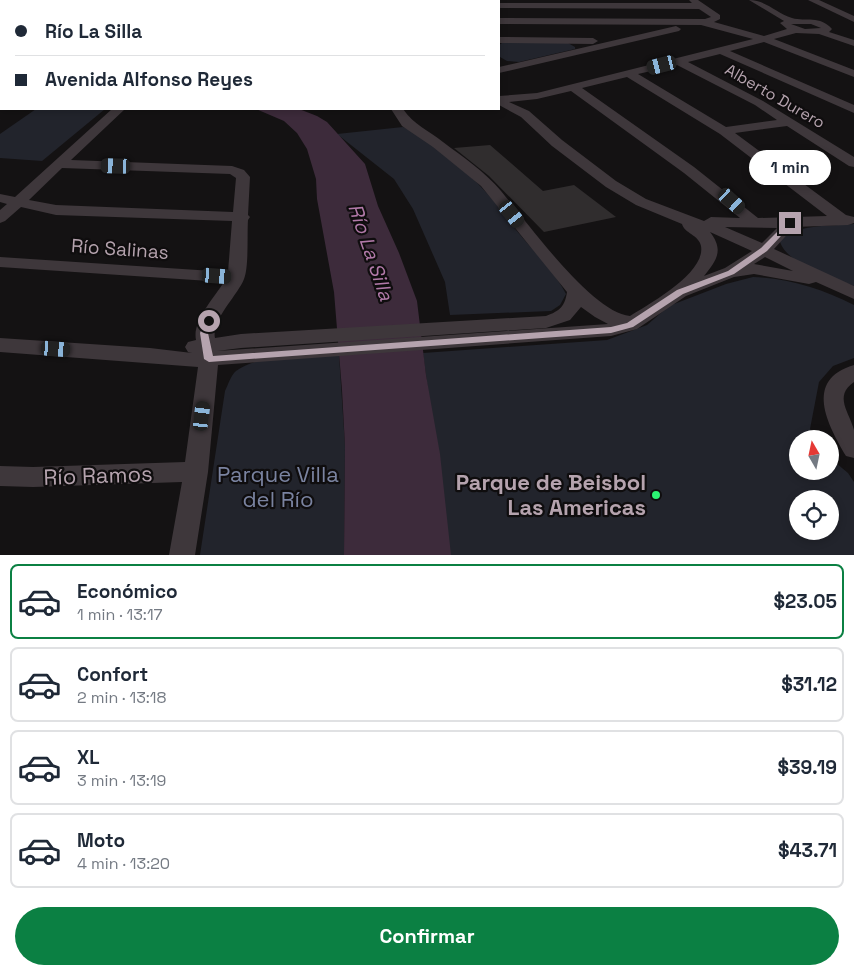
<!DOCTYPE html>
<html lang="es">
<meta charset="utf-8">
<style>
:root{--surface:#fff;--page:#f6f6f7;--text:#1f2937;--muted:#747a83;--line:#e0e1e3;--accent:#0b8043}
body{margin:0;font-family:"Space Grotesk",sans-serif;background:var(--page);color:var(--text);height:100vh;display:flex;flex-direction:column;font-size:19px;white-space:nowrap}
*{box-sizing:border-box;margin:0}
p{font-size:16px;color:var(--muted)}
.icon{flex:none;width:28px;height:28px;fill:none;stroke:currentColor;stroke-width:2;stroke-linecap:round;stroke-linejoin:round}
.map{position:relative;height:555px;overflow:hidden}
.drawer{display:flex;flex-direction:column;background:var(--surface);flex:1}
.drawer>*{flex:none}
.hud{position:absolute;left:0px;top:0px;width:500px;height:110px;box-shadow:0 2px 8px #0003;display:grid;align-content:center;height:110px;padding:0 15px;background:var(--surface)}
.needle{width:32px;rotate:351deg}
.fabs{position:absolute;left:789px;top:430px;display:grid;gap:10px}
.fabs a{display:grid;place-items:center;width:50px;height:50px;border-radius:50%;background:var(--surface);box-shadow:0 2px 8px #0003;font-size:25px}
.end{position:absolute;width:22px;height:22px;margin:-11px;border:6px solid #b5a3ae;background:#111;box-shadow:0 0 0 2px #111}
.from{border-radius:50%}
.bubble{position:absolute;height:35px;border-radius:18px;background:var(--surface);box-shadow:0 2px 8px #0003;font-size:16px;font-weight:600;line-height:35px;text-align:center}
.car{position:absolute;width:15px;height:30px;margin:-15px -8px;border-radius:6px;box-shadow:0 0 4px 1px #0007;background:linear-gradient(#222 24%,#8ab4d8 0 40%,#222 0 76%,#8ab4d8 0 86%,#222 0)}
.hud b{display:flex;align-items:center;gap:18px;height:48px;font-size:19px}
.hud b+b{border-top:1px solid var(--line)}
.hud i{width:12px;height:12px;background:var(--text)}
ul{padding:9px 0 0;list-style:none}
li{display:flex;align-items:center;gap:15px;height:75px;margin:0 10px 8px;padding:0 5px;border:2px solid var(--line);border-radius:8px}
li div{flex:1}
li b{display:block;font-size:19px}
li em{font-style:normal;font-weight:600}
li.selected{border-color:var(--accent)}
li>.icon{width:45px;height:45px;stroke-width:1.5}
.cta{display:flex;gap:10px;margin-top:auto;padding:10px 15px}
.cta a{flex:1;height:58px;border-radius:30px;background:var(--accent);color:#fff;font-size:20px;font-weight:600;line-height:58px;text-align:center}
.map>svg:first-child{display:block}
</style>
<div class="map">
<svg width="854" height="555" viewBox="0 0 854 555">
<rect width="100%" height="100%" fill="#141213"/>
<g fill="#22242c" fill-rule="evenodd">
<polygon points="502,43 568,43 575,47 575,49 519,62 507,61 500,57 499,45"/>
<polygon points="36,109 105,109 42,161 0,158 0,134"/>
<path d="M403 127C440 142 475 179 501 209 507 216 511 224 517 231 534 252 553 269 566 294L560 305 551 311 450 315 445 282 413 209 394 179 337 134Z"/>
<path d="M854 224V286C832 277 788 265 780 242 789 224 835 226 854 224Z"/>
<path d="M753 277C788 278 823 289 854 305V358L833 366 819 382 810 429 817 439H798V471H830V458L848 473 854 482V555H450L423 353 607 340 647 325 669 306 726 284ZM798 499H830V531H798Z"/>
<path d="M339 355 345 446 344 555H200L225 391C228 385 231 375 236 371 259 353 310 357 339 355Z"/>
</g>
<polygon fill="#3d2b3b" points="256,109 299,109 317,116 327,122 365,164 378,206 399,253 417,301 426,375 440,454 451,555 344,555 345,446 342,390 334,292 317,199 316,179 307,149 297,133 284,121"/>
<polygon fill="#302d2e" points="490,145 543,191 574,185 616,217 544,232 489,176 454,148"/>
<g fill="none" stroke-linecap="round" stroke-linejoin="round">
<g fill="#3e373b" fill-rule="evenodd">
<polygon points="88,0 109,0 110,1 89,1"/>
<rect x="422" y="0" width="8" height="1"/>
<rect x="482" y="0" width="8" height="1"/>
<path d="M689 0H698L720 15V19L714 22 764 36 787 29 780 23 784 21 749 0C766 0 776 13 792 18 806 22 820 15 832 29L829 32 854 40V46L819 34 796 33 774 39 854 70V77L764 42 730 51 854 105V113L720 54 688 62 763 101 854 157V167L849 166 787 126 735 133 846 215 854 217V223L848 225 794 227 774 249 854 286V299L816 282 809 284 754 274 734 277 686 296 637 329 611 336 218 365 208 472 195 555H169L182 482 33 487 0 486V466L33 467 185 462 198 367 0 352V338L150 348 192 353 188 352 185 347 188 342 196 340C192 321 214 298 224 282L0 267V257L228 272 232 221 56 215 21 207 5 221 0 223V210L7 204 0 202V194L15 197 112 109H125L71 160 232 166 244 170 250 177 248 215 250 217 248 220C247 234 249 267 244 279 238 295 211 320 215 338L241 334 546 316C560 311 565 306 567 292L481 186 433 147 402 126 391 109H403C414 125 428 130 443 142 463 157 485 172 501 191 527 222 592 313 630 316 649 304 706 273 701 246 699 235 684 233 682 224L636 205 606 187 552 146 521 117 499 105V96L537 93 753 39 701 25 499 24V18L705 19 711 17 699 9 499 8V3H692ZM791 24H811L821 28 805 29ZM677 65 755 105 777 120 726 127 638 74ZM627 77 720 134 827 216 758 218 694 167 582 88ZM571 91 684 173 740 218 711 217 704 221 646 199 616 181 562 140 529 111 509 102 537 99ZM62 168 230 174 236 178 233 212 56 205 29 200ZM725 227 777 228 762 243ZM710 232 752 251 725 268 704 276C717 260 724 250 710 232ZM765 257 793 271 754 264ZM581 307 595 317 608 324 217 351 241 348 546 328 570 320Z"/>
<polygon points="808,0 819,0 854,16 854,22"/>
<rect x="0" y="24" width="1" height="6"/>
<polygon points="676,26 681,29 679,31 499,73 499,67"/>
<polygon points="499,37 593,38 598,41 593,44 499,43"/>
<rect x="0" y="50" width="1" height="6"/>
<path d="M854 365V382C833 396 850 413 854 430 854 438 854 450 854 458L846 456C828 425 803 380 854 365Z"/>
</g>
</g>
<polygon fill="#b5a3ae" points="787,222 793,223 767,251 734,274 683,294 633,327 611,333 209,362 204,359 200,333 206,319 209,319 213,321 208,333 213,356 611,327 627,323 677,290 728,271 761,248"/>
<circle fill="#2bf372" stroke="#0f0d0e" stroke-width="2" cx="656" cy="495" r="5"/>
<g text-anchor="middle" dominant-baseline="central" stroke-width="4.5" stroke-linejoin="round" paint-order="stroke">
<g font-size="16" fill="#b5a3ae" stroke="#0f0d0e">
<text transform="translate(775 96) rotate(30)">Alberto Durero</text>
</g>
<g font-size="19" fill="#b5a3ae" stroke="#0f0d0e">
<text transform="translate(120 249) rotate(4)">Río Salinas</text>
</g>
<g font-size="20" font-style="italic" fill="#b179a8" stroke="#0f0d0e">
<text transform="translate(371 252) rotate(71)">Río La Silla</text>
</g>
<g font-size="22" fill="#7a83a0" stroke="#0f0d0e">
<text x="278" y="474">Parque Villa<tspan x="278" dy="25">del Río</tspan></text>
</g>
<g font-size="22" fill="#b5a3ae" stroke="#0f0d0e">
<text transform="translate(98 475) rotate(-2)">Río Ramos</text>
</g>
<g font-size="22" font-weight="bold" fill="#b5a3ae" stroke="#0f0d0e" text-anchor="end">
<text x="646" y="482">Parque de Beisbol<tspan x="646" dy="25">Las Americas</tspan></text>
</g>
</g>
</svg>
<div class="fabs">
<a><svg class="needle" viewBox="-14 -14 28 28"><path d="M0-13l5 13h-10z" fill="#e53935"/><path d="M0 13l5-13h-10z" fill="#747a83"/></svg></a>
<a><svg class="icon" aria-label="locate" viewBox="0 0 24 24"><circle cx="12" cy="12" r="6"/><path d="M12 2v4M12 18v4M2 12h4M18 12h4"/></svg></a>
</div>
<i class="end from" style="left:209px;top:321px"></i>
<i class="end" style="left:790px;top:223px"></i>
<div class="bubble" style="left:749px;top:150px;width:82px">1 min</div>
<i class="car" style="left:662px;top:65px;rotate:256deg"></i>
<i class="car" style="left:116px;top:166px;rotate:272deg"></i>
<i class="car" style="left:732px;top:201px;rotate:132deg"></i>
<i class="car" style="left:512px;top:214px;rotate:141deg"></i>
<i class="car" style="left:217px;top:276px;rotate:94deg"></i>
<i class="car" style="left:56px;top:349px;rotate:94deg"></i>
<i class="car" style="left:202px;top:416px;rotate:7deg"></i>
<div class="hud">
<b><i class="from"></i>Río La Silla</b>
<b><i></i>Avenida Alfonso Reyes</b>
</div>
</div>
<section class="drawer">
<ul>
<li class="selected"><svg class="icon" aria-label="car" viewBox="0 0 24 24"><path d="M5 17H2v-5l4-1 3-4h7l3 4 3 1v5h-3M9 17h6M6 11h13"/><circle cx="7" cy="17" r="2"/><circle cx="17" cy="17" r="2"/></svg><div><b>Económico</b><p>1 min · 13:17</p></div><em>$23.05</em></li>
<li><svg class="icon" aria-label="car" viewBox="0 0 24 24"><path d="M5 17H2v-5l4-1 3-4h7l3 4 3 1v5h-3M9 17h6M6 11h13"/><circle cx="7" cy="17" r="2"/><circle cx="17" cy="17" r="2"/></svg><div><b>Confort</b><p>2 min · 13:18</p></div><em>$31.12</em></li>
<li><svg class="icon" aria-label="car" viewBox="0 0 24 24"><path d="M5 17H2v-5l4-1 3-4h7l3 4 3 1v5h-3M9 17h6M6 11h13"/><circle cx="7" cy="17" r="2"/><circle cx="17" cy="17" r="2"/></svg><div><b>XL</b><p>3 min · 13:19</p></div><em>$39.19</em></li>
<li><svg class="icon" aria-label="car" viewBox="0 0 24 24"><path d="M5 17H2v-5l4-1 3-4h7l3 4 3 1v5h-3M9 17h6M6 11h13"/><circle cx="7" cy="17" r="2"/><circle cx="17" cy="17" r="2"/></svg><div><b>Moto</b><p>4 min · 13:20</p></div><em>$43.71</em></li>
</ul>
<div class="cta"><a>Confirmar</a></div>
</section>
